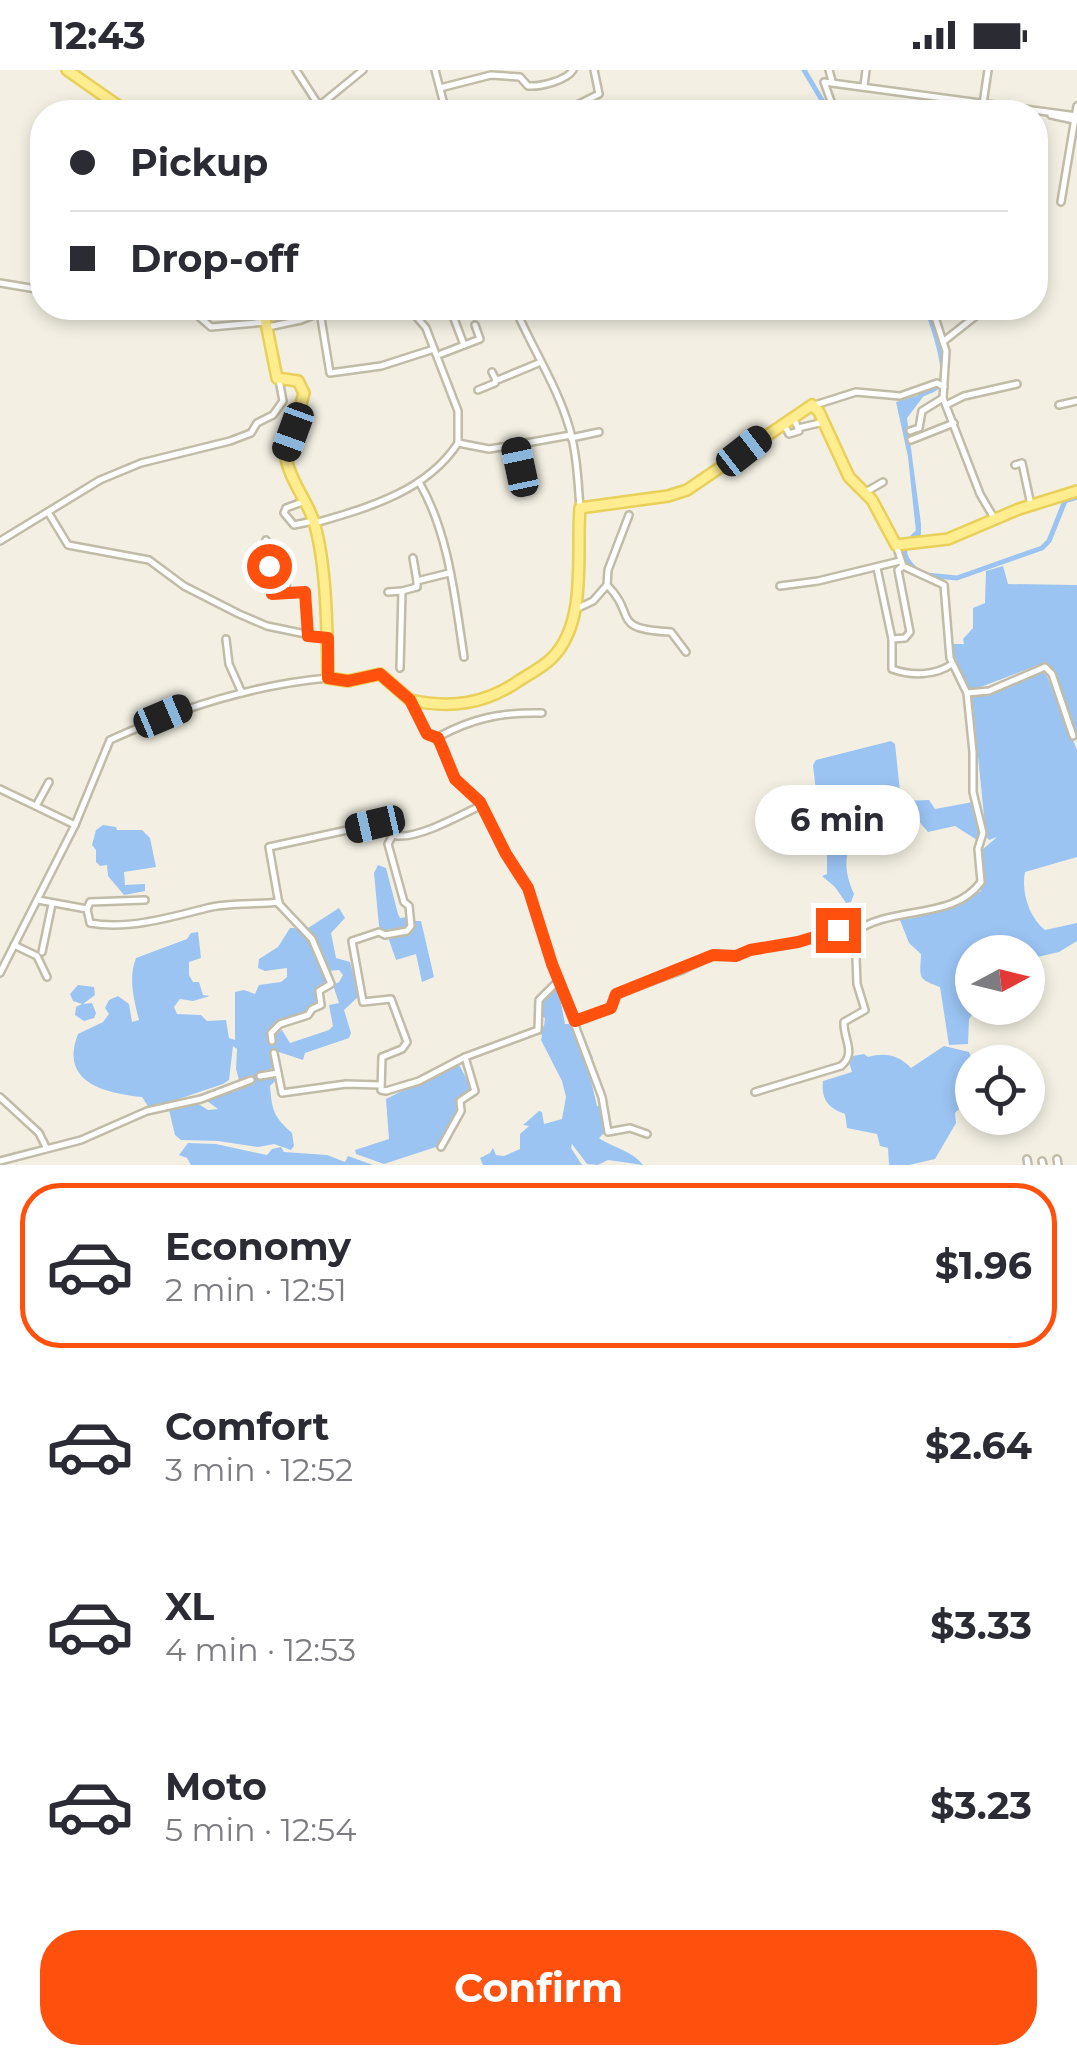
<!DOCTYPE html>
<meta charset="utf-8">
<style>
:root{--surface:#fff;--page:#f7f7f7;--text:#2b2b33;--muted:#7c7c81;--line:#e1e1e2;--accent:#ff500d}
body{margin:0;font-family:Montserrat,sans-serif;background:var(--page);color:var(--text);height:100vh;display:flex;flex-direction:column;font-size:38px;white-space:nowrap}
*{box-sizing:border-box;margin:0}
p{font-size:32px;color:var(--muted)}
.icon{flex:none;width:55px;height:55px;fill:none;stroke:currentColor;stroke-width:2;stroke-linecap:round;stroke-linejoin:round}
.map{position:relative;height:1095px;overflow:hidden}
.drawer{display:flex;flex-direction:column;background:var(--surface);flex:1}
.drawer>*{flex:none}
.hud{position:absolute;left:30px;top:30px;width:1018px;height:220px;border-radius:40px;box-shadow:0 5px 15px #0003;display:grid;align-content:center;height:220px;padding:0 40px;background:var(--surface)}
.needle{width:65px;rotate:83deg}
.fabs{position:absolute;left:955px;top:865px;display:grid;gap:20px}
.fabs a{display:grid;place-items:center;width:90px;height:90px;border-radius:50%;background:var(--surface);box-shadow:0 5px 15px #0003;font-size:50px}
.end{position:absolute;width:45px;height:45px;margin:-22px;border:12px solid #ff500d;background:#fff;box-shadow:0 0 0 5px #fff}
.from{border-radius:50%}
.bubble{position:absolute;height:70px;border-radius:35px;background:var(--surface);box-shadow:0 5px 15px #0003;font-size:32px;font-weight:700;line-height:70px;text-align:center}
.car{position:absolute;width:30px;height:60px;margin:-30px -15px;border-radius:12px;box-shadow:0 0 8px 2px #0007;background:linear-gradient(#222 24%,#8ab4d8 0 40%,#222 0 76%,#8ab4d8 0 86%,#222 0)}
.hud b{display:flex;align-items:center;gap:35px;height:95px;font-size:38px}
.hud b+b{border-top:2px solid var(--line)}
.hud i{width:25px;height:25px;background:var(--text)}
ul{padding:18px 0 0;list-style:none}
li{display:flex;align-items:center;gap:30px;height:165px;margin:0 20px 15px;padding:0 20px;border:5px solid transparent;border-radius:40px}
li div{flex:1}
li b{display:block;font-size:38px}
li em{font-style:normal;font-weight:700}
li.current{border-color:var(--accent)}
li>.icon{width:90px;height:90px;stroke-width:1.5}
.action{display:flex;gap:20px;margin-top:auto;padding:20px 40px}
.action a{flex:1;height:115px;border-radius:40px;background:var(--accent);color:#fff;font-size:40px;font-weight:700;line-height:115px;text-align:center}
.status{display:flex;justify-content:space-between;align-items:center;height:70px;padding:0 50px;background:var(--surface);direction:ltr}
.status svg{height:28px;fill:currentColor}
.map>svg:first-child{display:block}
</style>
<div class="status"><b>12:43</b><svg viewBox="0 0 49 12"><path d="M0 12V9h3v3zM5 12V6h3v6zM10 12V3h3v9zM15 12V0h3v12zM26 1h20v11H26zM47 4h2v5h-2z"/></svg></div>
<div class="map">
<svg width="1077" height="1095" viewBox="0 0 1077 1095">
<rect width="100%" height="100%" fill="#f3f0e3"/>
<g fill="#9bc4f3">
<polygon points="926,323 907,348 921,454 921,469 917,471 908,387 896,332"/>
<polygon points="1003,496 1008,514 1077,515 1077,666 1055,605 1046,592 973,620 969,620 952,587 950,574 964,574 963,569 973,558 973,538 985,533 986,501"/>
<path d="M1040 599 1047 606 1077 680V787L1025 802C1021 822 1029 847 1045 860L1077 853V871L1059 882 1033 888 1031 896 1038 924 1028 923V882H972V938H977L969 949 968 974 949 975 940 917C917 908 920 909 921 884L909 873 900 850C931 846 955 836 981 821L982 780 997 767 989 770 986 766 972 626 998 620Z"/>
<path d="M891 671 895 674 901 731 929 730 935 739 973 732 981 767 977 770 955 756 928 762 915 747C866 746 830 772 854 824L851 832 846 833 835 817 822 806 827 804V771L832 770V750L819 748 813 695 816 690Z"/>
<polygon points="103,755 116,757 117,760 142,760 150,768 156,797 124,802 125,815 145,814 145,821 124,825 108,806 107,795 100,796 96,792 96,780 92,775 96,760"/>
<polygon points="378,795 386,798 398,844 400,848 407,847 406,856 397,861 383,862 379,856 374,803"/>
<path d="M339 838 345 848 331 863 336 888 350 892 359 926 344 940 351 963 349 968 305 983 303 990 273 980 274 997 257 1007 275 1005 277 1009 270 1016C272 1041 274 1047 292 1063L294 1076 291 1080 274 1074 258 1077 218 1071 181 1070 175 1065 169 1040 195 1032 208 1040 218 1039 207 1031 251 1012 253 1005 239 1010 236 999 237 979 233 976 229 1010 223 1014 155 1037 148 1036 142 1027C104 1023 59 1012 78 964L103 952 109 944 105 938 109 930 118 926 129 934 132 952 139 950C134 930 128 908 136 888L187 869 191 863 198 862 201 888 189 892V905L193 912H199L203 925 210 926 193 931 180 929 174 937 177 944 201 945 207 951 226 950 229 968 235 970V922L244 920 255 924 259 915 281 912 287 907V898L265 901 258 898 259 889 278 877 290 858H295L310 870 328 913 316 921 319 933C314 936 310 940 304 943 288 951 267 949 269 973H273V965L282 960 290 973 329 960 333 956 329 935 339 933 333 915 339 912 343 905 339 900 328 901 317 873 305 860Z"/>
<polygon points="414,851 421,851 434,907 422,912 416,884 396,890 388,867 401,864"/>
<polygon points="78,915 94,917 95,925 83,934 92,933 96,943 94,948 84,951 75,945 76,937 82,934 73,931 70,924"/>
<path d="M558 917 565 954H579L593 988 588 998 597 1036 603 1037 605 1062 599 1068C612 1077 634 1082 643 1095L608 1090 598 1095 587 1094 572 1074 571 1078 582 1095H483L480 1088 490 1083 493 1078 496 1085 504 1086 520 1079V1064L529 1056 523 1055 539 1041 542 1042 544 1054 562 1049 566 1027 562 1011 541 970 542 965 537 963V959L544 956 545 948 536 943C537 927 543 920 558 917Z"/>
<path d="M944 976 969 982C979 1004 973 1028 955 1043L956 1053 935 1089 909 1095H889L888 1078 880 1076 877 1064 847 1058 845 1044C828 1038 821 1029 823 1011L852 1002 849 992 853 986 864 984 868 987C885 982 899 985 911 998Z"/>
<polygon points="458,993 473,1020 458,1030 458,1044 439,1076 384,1094 356,1084 355,1080 389,1069 386,1029"/>
<polygon points="188,1073 216,1074 267,1085 272,1079 281,1077 284,1082 327,1085 345,1092 348,1086 373,1095 191,1095 187,1088 179,1085"/>
</g>
<g fill="none" stroke-linecap="round" stroke-linejoin="round">
<g stroke="#9bc4f3" stroke-width="5">
<polyline points="804,0 829,42"/>
<path d="M920 325C927 322 937 320 941 312 948 296 932 255 927 238"/>
<path d="M916 500C898 483 903 475 918 462"/>
<polyline points="926,505 957,508 1042,478 1049,471 1065,431 1077,427"/>
</g>
<g stroke="#c1bca8" stroke-width="10">
<g id="minor">
<polyline points="296,0 323,42"/>
<polyline points="435,0 446,42"/>
<polyline points="829,0 832,11"/>
<polyline points="864,16 866,0"/>
<path d="M440 18 491 5 520 7 528 16C541 17 567 10 573 0"/>
<polyline points="983,34 988,0"/>
<polyline points="319,36 363,0"/>
<polyline points="563,42 599,24 594,0"/>
<polyline points="835,42 824,12 1077,46"/>
<polyline points="1051,45 1074,50"/>
<polyline points="1061,132 1077,36"/>
<polyline points="0,213 42,220"/>
<polyline points="157,238 196,244 211,257 266,252"/>
<polyline points="450,238 464,275"/>
<path d="M515 238C532 278 558 317 570 360 577 386 578 412 580 438"/>
<polyline points="932,238 946,281 943,328 980,424 994,448"/>
<polyline points="516,241 530,238"/>
<polyline points="320,242 330,303 381,296 434,279 426,258 409,238"/>
<polyline points="268,257 301,250 331,238"/>
<polyline points="944,271 977,245"/>
<polyline points="434,279 458,341 458,373"/>
<polyline points="441,284 480,269 475,255"/>
<polyline points="492,302 496,310 500,309 541,292"/>
<polyline points="478,320 495,313 496,310"/>
<polyline points="815,335 856,322 900,326 937,313 944,317"/>
<polyline points="946,335 964,326 1017,314"/>
<polyline points="1059,335 1077,331"/>
<polyline points="793,347 798,358 824,352"/>
<polyline points="784,354 789,364 799,361 798,358"/>
<polyline points="910,361 919,358 922,341 943,328"/>
<polyline points="571,368 599,362"/>
<polyline points="911,370 954,353"/>
<polyline points="1015,395 1022,393 1031,435"/>
<polyline points="520,397 515,375 571,365"/>
<path d="M419 412C449 463 455 529 464 587"/>
<polyline points="864,423 883,412"/>
<polyline points="305,431 286,438 284,443 294,455 313,451"/>
<polyline points="48,442 68,475 149,490 184,516 239,544 267,556 325,568"/>
<path d="M315 453C367 438 426 422 458 373L489 379 515 375"/>
<polyline points="266,470 271,524 305,522 308,565"/>
<polyline points="0,471 100,410 141,393 230,371 251,363 257,353 273,345 283,331 279,310"/>
<polyline points="283,482 287,523"/>
<polyline points="413,488 417,511"/>
<path d="M877 498 892 569V599C911 606 935 606 952 594"/>
<path d="M607 515C638 546 609 559 671 562L686 582"/>
<polyline points="780,516 818,511 900,491"/>
<polyline points="388,522 402,521"/>
<polyline points="578,538 593,531 607,515 608,500 629,445"/>
<polyline points="226,569 229,594 242,623"/>
<polyline points="892,569 905,568 910,562 898,500 903,496"/>
<polyline points="400,598 402,521 417,517 417,511 449,503"/>
<polyline points="967,623 989,621 1045,597 1052,604 1073,666"/>
<path d="M410 630 425 662C457 681 439 687 456 710 462 719 474 725 481 734"/>
<path d="M438 667C473 648 502 642 542 643"/>
<polyline points="0,719 75,755"/>
<polyline points="36,736 49,712"/>
<polyline points="393,765 388,774 404,832 409,836 411,856 407,861 385,865 379,862 352,871 363,932 391,929 407,972 402,979 382,987 381,1020 386,1021 419,1011 465,987"/>
<polyline points="38,830 87,839 90,832 145,830"/>
<path d="M87 839 90 853C128 860 172 847 207 838 229 832 256 835 279 832"/>
<polyline points="14,875 37,886 47,907"/>
<polyline points="42,882 52,834"/>
<path d="M0 903 75 755 110 670C180 638 251 615 328 608"/>
<polyline points="575,951 611,938 616,924 682,900 713,885 736,886 750,880 798,872 838,860 855,862"/>
<path d="M272 971 271 963 280 954 308 945 312 939 321 935 319 921 331 914 312 869 279 834 269 777 375 754C382 759 388 765 397 766 420 768 461 745 482 735L506 784 528 818 552 894 602 1027 608 1062 630 1058 647 1064"/>
<polyline points="274,983 282,1023 346,1014 380,1015"/>
<polyline points="260,1006 278,1003"/>
<path d="M755 1022 841 996C857 983 843 969 844 952L865 940 857 914 855 862C891 835 953 851 981 812L978 779 983 763 973 722V682L967 623 950 588 944 515 903 496 896 475"/>
<polyline points="0,1027 39,1063 46,1077"/>
<polyline points="441,1077 461,1041 460,1031 475,1021 465,987 538,960 539,930 558,911"/>
<polyline points="1027,1089 1028,1095"/>
<polyline points="1057,1089 1058,1095"/>
<polyline points="0,1091 81,1070 147,1041 201,1029 251,1010"/>
<polyline points="1042,1091 1043,1095"/>
</g>
</g>
<g stroke="#e9d05a" stroke-width="14">
<g id="major">
<polyline points="67,0 127,42"/>
<path d="M263 238 277 308 298 311 304 323 286 388C290 411 307 430 314 452 327 496 327 562 328 608L348 611 380 604 410 630C451 639 486 634 520 610 531 603 543 597 552 588 588 552 576 484 580 438L668 426 687 420 812 335 819 342 849 407 872 430 896 475 948 469 1019 439 1077 421"/>
</g>
</g>
<use href="#minor" stroke="#fff" stroke-width="5"/>
<use href="#major" stroke="#ffed8f" stroke-width="9"/>
</g>
<g fill="none" stroke-linecap="round" stroke-linejoin="round">
<polyline stroke="#ff500d" stroke-width="12" points="269,496 272,524 305,522 308,566 328,568 328,608 348,611 380,604 410,630 427,664 438,668 455,709 480,732 506,784 528,818 552,894 575,951 611,938 616,924 713,885 736,886 750,880 798,872 838,860"/>
</g>
</svg>
<div class="fabs">
<a><svg class="needle" viewBox="-14 -14 28 28"><path d="M0-13l5 13h-10z" fill="#e53935"/><path d="M0 13l5-13h-10z" fill="#7c7c81"/></svg></a>
<a><svg class="icon" aria-label="locate" viewBox="0 0 24 24"><circle cx="12" cy="12" r="6"/><path d="M12 2v4M12 18v4M2 12h4M18 12h4"/></svg></a>
</div>
<i class="end from" style="left:269px;top:496px"></i>
<i class="end" style="left:838px;top:860px"></i>
<div class="bubble" style="left:755px;top:715px;width:165px">6 min</div>
<i class="car" style="left:293px;top:362px;rotate:200deg"></i>
<i class="car" style="left:744px;top:381px;rotate:52deg"></i>
<i class="car" style="left:520px;top:397px;rotate:348deg"></i>
<i class="car" style="left:163px;top:646px;rotate:67deg"></i>
<i class="car" style="left:375px;top:754px;rotate:257deg"></i>
<div class="hud">
<b><i class="from"></i>Pickup</b>
<b><i></i>Drop-off</b>
</div>
</div>
<section class="drawer">
<ul>
<li class="current"><svg class="icon" aria-label="car" viewBox="0 0 24 24"><path d="M5 17H2v-5l4-1 3-4h7l3 4 3 1v5h-3M9 17h6M6 11h13"/><circle cx="7" cy="17" r="2"/><circle cx="17" cy="17" r="2"/></svg><div><b>Economy</b><p>2 min · 12:51</p></div><em>$1.96</em></li>
<li><svg class="icon" aria-label="car" viewBox="0 0 24 24"><path d="M5 17H2v-5l4-1 3-4h7l3 4 3 1v5h-3M9 17h6M6 11h13"/><circle cx="7" cy="17" r="2"/><circle cx="17" cy="17" r="2"/></svg><div><b>Comfort</b><p>3 min · 12:52</p></div><em>$2.64</em></li>
<li><svg class="icon" aria-label="car" viewBox="0 0 24 24"><path d="M5 17H2v-5l4-1 3-4h7l3 4 3 1v5h-3M9 17h6M6 11h13"/><circle cx="7" cy="17" r="2"/><circle cx="17" cy="17" r="2"/></svg><div><b>XL</b><p>4 min · 12:53</p></div><em>$3.33</em></li>
<li><svg class="icon" aria-label="car" viewBox="0 0 24 24"><path d="M5 17H2v-5l4-1 3-4h7l3 4 3 1v5h-3M9 17h6M6 11h13"/><circle cx="7" cy="17" r="2"/><circle cx="17" cy="17" r="2"/></svg><div><b>Moto</b><p>5 min · 12:54</p></div><em>$3.23</em></li>
</ul>
<div class="action"><a>Confirm</a></div>
</section>
